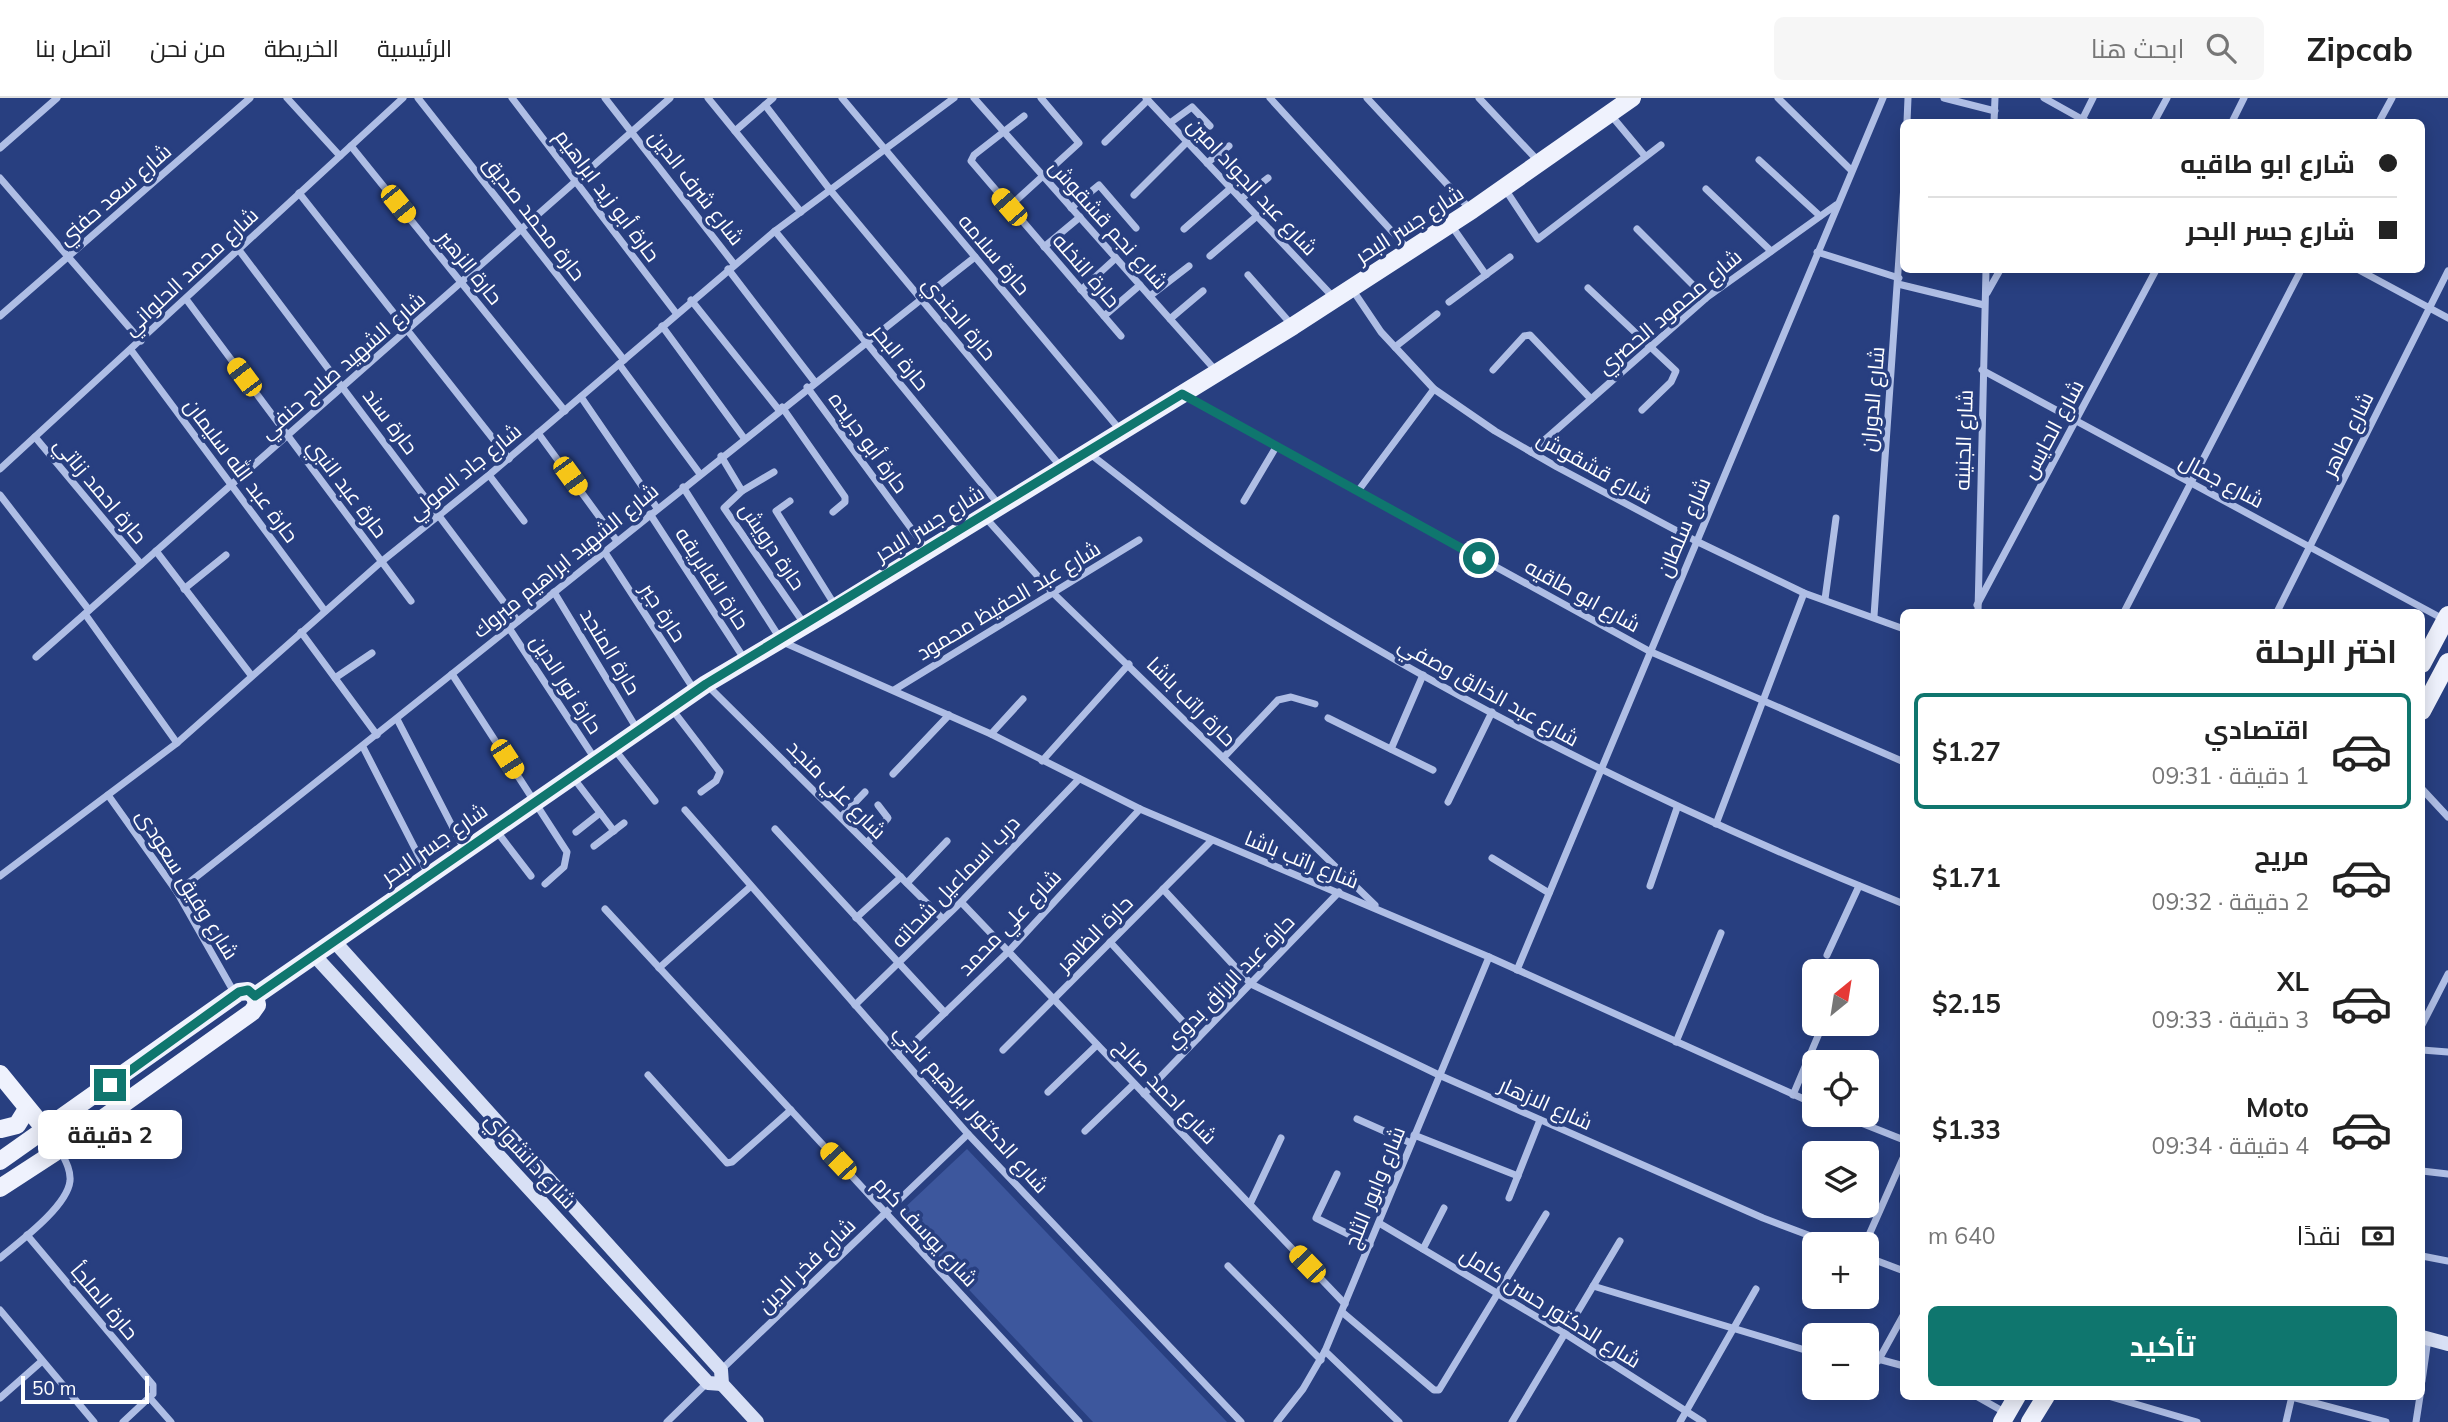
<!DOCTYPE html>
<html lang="ar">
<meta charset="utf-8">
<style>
:root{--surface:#fff;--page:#f6f6f6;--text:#222;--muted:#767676;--line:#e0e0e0;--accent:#0f766e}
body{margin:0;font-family:Mulish,Cairo,sans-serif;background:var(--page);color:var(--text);direction:rtl;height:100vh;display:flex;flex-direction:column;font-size:26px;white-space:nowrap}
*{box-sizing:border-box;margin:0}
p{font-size:23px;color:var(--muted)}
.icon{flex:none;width:38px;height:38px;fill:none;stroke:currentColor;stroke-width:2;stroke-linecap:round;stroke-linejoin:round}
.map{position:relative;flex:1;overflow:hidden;direction:ltr}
.sheet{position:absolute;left:1900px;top:511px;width:525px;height:791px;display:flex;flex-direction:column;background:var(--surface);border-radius:10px;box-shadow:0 4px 18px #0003;direction:rtl}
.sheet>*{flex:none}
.hud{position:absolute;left:1900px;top:21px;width:525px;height:154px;border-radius:10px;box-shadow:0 4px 18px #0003;direction:rtl;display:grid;align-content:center;height:154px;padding:0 28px;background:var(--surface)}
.needle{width:46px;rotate:30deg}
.controls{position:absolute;left:1802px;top:861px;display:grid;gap:14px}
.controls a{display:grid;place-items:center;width:77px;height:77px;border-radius:10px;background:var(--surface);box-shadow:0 4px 18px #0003;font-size:35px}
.scale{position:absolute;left:21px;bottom:18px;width:128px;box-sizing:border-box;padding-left:7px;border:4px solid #fff;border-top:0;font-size:19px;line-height:24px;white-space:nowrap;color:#fff;-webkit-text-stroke:5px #283f80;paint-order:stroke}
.end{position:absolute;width:32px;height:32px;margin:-16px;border:9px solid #0f766e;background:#fff;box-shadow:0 0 0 4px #fff}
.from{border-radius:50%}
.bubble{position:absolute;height:49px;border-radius:10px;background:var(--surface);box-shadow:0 4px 18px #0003;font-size:23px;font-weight:700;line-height:49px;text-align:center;direction:rtl}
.car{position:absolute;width:21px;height:42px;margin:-21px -10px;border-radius:9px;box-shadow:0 0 5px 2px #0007;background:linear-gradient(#f5c518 24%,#345 0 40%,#f5c518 0 76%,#345 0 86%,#f5c518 0)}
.hud b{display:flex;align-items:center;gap:24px;height:66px;font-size:26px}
.hud b+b{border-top:2px solid var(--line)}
.hud i{width:18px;height:18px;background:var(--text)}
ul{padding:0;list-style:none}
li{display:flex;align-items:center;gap:21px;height:116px;margin:0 14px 10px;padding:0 14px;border:4px solid transparent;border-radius:10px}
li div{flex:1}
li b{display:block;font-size:26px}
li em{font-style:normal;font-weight:700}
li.selected{border-color:var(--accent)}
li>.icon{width:63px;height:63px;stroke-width:1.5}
h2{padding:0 28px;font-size:32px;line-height:84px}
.pay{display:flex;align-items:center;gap:18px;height:77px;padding:0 28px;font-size:26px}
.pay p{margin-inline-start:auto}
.button{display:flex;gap:14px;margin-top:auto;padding:14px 28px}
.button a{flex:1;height:80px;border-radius:10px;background:var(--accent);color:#fff;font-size:28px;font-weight:700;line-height:80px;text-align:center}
header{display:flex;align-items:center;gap:42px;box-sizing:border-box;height:98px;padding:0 35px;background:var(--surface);border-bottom:2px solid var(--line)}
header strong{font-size:33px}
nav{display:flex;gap:38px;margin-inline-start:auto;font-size:24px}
.search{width:490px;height:63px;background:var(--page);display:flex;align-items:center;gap:18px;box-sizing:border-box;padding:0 24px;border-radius:10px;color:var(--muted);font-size:26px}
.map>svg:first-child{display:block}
</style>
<header>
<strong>Zipcab</strong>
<div class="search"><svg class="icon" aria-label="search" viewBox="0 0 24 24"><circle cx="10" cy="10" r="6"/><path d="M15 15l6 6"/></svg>ابحث هنا</div>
<nav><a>الرئيسية</a><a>الخريطة</a><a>من نحن</a><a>اتصل بنا</a></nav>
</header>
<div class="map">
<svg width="2448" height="1324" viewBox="0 0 2448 1324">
<rect width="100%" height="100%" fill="#283f80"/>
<polygon fill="#3d579d" points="967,1051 1227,1324 1093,1324 898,1116"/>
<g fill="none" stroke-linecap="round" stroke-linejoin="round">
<g stroke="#afbee5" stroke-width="7">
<polyline points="287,0 340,58"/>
<polyline points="418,0 624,262"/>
<polyline points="512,0 676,215"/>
<polyline points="605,0 734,166"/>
<polyline points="708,0 801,114"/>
<polyline points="842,0 1121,333"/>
<polyline points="974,0 1217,274"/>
<polyline points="1146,0 1335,201"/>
<polyline points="1270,0 1409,152"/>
<polyline points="1367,0 1471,112"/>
<polyline points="1479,0 1540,65"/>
<polyline points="1778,0 1851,72"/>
<polyline points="1944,0 1995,13"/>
<polyline points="2044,0 2087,24"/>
<polyline points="765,7 831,93 1061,369"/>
<polyline points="1610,16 1645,58"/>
<polyline points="1024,18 974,57 971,63 1121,238"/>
<polyline points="1907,24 1908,0"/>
<polyline points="1994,24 1995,0"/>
<polyline points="2081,24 2093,0"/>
<polyline points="2154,24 2167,0"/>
<polyline points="2232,24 2244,0"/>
<polyline points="2379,24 2392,0"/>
<polyline points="1170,25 1192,9 1210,28"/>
<polyline points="735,33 773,0"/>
<polyline points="1105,44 1148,2"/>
<polyline points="351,48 565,313"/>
<polyline points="0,50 57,0"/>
<polyline points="1759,62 1820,118"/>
<polyline points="1207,65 1229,48"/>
<polyline points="0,80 141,243"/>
<polyline points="1505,91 1538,141 1661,47"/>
<polyline points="1706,91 1771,153"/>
<polyline points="299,95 509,361"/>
<polyline points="1134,97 1187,44"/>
<polyline points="1241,101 1268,80"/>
<polyline points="1009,109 1079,45 1041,0"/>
<polyline points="1071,110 1099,87 1136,130"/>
<polyline points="1451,127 1486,177"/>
<polyline points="1184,131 1231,90"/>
<polyline points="1637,131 1706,200"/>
<polyline points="775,133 1000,408"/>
<polyline points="1044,149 1080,119"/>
<polyline points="239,152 518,523"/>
<polyline points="1817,154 1899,180"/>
<polyline points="1210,158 1257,118"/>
<polyline points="728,171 814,283"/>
<polyline points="2359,172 2448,220"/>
<polyline points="1248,177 1291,226"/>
<polyline points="1898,186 1984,207"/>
<polyline points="1588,190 1676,273 1671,284 1642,312"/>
<polyline points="1352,191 1381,234 1434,291 1495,333 1557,369 1696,443 1804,495 1904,531"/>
<polyline points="1081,192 1116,160"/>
<polyline points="1987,195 2000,172"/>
<polyline points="1150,198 1189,168"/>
<polyline points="186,201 411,503"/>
<polyline points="691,202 779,312"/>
<polyline points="1449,204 1510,159"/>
<polyline points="0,218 250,0"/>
<polyline points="1104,218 1140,187"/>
<polyline points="1170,221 1203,193"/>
<polyline points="662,228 744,340"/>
<polyline points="1395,249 1437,216"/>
<polyline points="131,252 325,513"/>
<polyline points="619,266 700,376"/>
<polyline points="1493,272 1524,238 1530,237 1591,301"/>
<polyline points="1982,272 2445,522"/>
<polyline points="807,289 927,452"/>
<polyline points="1185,298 1649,553 1904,664"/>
<polyline points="581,299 657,410"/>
<polyline points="782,309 845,399 845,404 833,414"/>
<polyline points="538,335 617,443"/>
<polyline points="35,339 141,466"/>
<polyline points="1531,354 1706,200 1836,107"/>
<path d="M1089 355C1140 395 1191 436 1246 471 1454 605 1675 714 1904 806"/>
<polyline points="721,358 742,393 724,410 805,527"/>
<polyline points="0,371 403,0"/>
<polyline points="489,377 524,423"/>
<polyline points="683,389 781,542"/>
<polyline points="742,393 774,374"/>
<polyline points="1358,393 1434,291"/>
<polyline points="0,397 89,512"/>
<polyline points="790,403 776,413 836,509"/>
<polyline points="1244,403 1276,349"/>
<polyline points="650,416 745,562"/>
<polyline points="984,418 1052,494 1375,807"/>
<polyline points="156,453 251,577"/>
<polyline points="604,453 695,593"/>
<polyline points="184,491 226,457"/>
<polyline points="554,494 637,631"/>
<polyline points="1825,501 1836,420"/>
<polyline points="1977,507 2156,172"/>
<polyline points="1978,514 1986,172"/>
<polyline points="2124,514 2301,172"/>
<polyline points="2277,514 2448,173"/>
<polyline points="85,516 177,645"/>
<polyline points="1874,518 1904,87"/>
<polyline points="509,530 595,661"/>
<polyline points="301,534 377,637"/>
<polyline points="783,544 991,636 1140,711 1489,859 1815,1006"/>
<polyline points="36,559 670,0"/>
<polyline points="452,576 567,754 564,769 545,786"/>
<polyline points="335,580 372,555"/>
<polyline points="708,588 943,821"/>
<polyline points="894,592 1139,442"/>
<polyline points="671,610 720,674 716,683 701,694"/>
<polyline points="1328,620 1433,672"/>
<polyline points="397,621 464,751"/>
<polyline points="991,636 1023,601"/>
<polyline points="363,649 428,776"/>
<polyline points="1391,651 1423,577"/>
<polyline points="615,652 655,703"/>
<polyline points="1224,659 1278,602 1291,599 1315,606"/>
<polyline points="1042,663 1129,566"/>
<polyline points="893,676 949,617"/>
<polyline points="572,678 614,733"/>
<polyline points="2422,691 2448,719"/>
<polyline points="108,697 177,794 235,896"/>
<polyline points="1448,704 1492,614"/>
<polyline points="685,712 968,1036 1241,1324"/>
<polyline points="841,719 865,694"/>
<polyline points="1716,726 1804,495"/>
<polyline points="495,731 531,778"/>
<polyline points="775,731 945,915"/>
<polyline points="576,734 600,715"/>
<polyline points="867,745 888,720 878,707"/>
<polyline points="594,748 624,725"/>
<polyline points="1492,760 1549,795"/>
<polyline points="0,778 177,645 381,464 489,377 775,133 954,0"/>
<polyline points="907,785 947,743"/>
<polyline points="1650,788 1677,710"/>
<polyline points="1163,791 1251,886 1439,977 1763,1120 1832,1146"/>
<path d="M177 794C445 584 708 369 975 159"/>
<polyline points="961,804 1345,1206"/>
<polyline points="605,811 1079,1324"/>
<polyline points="856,820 901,779"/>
<polyline points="1110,844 1198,940"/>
<polyline points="1827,857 1859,788"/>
<polyline points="659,870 750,789"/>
<polyline points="1517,872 1883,0"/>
<polyline points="855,907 961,804 1079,681"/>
<polyline points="2422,927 2448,876"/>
<polyline points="1676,944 1721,835"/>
<polyline points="1003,952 1211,743"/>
<polyline points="2422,952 2448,954"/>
<polyline points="900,958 1008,854 1140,711"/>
<polyline points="648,977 727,1065 732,1064 791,1012"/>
<polyline points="1048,994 1097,947"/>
<polyline points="1144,996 1339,794"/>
<polyline points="1793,997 1823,926"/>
<polyline points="1841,1017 1904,1042"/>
<polyline points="1357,1021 1411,1045"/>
<polyline points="1085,1033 1134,986"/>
<polyline points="1414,1037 1518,1078"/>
<polyline points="2422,1073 2448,1076"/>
<polyline points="1337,1076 1316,1120 1370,1147"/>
<polyline points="1509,1100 1540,1022"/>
<polyline points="1250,1106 1281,1040"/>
<polyline points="1379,1125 1564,1235 1703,1324"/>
<polyline points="27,1137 153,1287 153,1296 123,1324"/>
<polyline points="1865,1146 1904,1058"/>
<polyline points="1423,1151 1444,1110"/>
<polyline points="2422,1158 2448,1163"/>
<polyline points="1867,1159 1904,1173"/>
<path d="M0 1160C19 1144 67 1109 70 1083 71 1072 65 1062 60 1052"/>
<polyline points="1228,1168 1321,1262"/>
<polyline points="1593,1188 1815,1255"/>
<polyline points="0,1212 94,1324"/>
<polyline points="1342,1214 1434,1292 1439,1292 1546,1116"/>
<polyline points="1325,1253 1399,1324"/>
<polyline points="1867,1258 1904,1268"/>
<polyline points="1878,1263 1904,1216"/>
<polyline points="721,1272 968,1036"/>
<polyline points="2422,1283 2428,1241"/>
<polyline points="1976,1298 2006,1315"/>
<polyline points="2108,1298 2197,1324"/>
<polyline points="149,1299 171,1324"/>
<polyline points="2292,1299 2386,1324"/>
<polyline points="0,1300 42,1263"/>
<polyline points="667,1324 707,1285"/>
<polyline points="1277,1324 1303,1291 1325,1253 1489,859"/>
<polyline points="1512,1324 1620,1143"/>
<polyline points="1680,1324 1756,1191"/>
<polyline points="2286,1324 2292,1298"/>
<polyline points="2416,1324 2420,1298"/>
</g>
<g stroke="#d8e0f5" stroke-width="14">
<polyline points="334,843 721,1272 722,1286 757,1324"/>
<polyline points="314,857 708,1285 722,1286"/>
<polyline points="2422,1239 2448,1246"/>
</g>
<g stroke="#eff2fd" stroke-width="18">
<polyline points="2422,566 2448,517"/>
<polyline points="2422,613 2448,564"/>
<polyline points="255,898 706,586 836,509 1293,228 1472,112 1632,0"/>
<polyline points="0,976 53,1041"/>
<polyline points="1,1031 17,1027 27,1011"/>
<polyline points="0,1063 239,894 248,893 255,898"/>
<polyline points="0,1090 60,1051 252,914 257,907 255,898"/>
<polyline points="2002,1324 2017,1298"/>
<polyline points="2030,1324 2046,1298"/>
</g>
</g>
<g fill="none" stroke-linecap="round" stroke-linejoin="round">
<polyline stroke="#0f766e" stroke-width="9" points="110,987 239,894 248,892 255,898 706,586 1182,296 1479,460"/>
</g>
<g text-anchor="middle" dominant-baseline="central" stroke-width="7" stroke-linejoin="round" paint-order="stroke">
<g font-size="21" fill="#fff" stroke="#283f80">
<text transform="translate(1253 88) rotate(47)">شارع عبد الجواد امين</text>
<text transform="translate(697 89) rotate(52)">شارع شرف الدين</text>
<text transform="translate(114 96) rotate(-41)">شارع سعد حفني</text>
<text transform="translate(608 97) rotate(53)">حارة أبو زيد ابراهيم</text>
<text transform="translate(535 120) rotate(52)">حارة محمد صديق</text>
<text transform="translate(1109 126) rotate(48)">شارع نجم قشقوش</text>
<text transform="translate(1409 126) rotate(-33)">شارع جسر البحر</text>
<text transform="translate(995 156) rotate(50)">حارة سلامه</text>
<text transform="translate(471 169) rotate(51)">حارة الزهير</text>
<text transform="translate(1087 172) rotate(49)">حارة النخله</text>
<text transform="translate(190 173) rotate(-43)">شارع محمد الحلواني</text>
<text transform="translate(1669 213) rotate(-40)">شارع محمود الحصري</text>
<text transform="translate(960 220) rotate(50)">حارة الجندي</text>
<text transform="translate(901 259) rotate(51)">حارة البحر</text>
<text transform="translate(342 267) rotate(-41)">شارع الشهيد صلاح حنفي</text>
<text transform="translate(1872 301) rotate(-85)">شارع الدوران</text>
<text transform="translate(391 323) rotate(53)">حارة سند</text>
<text transform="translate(2052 331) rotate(-62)">شارع الحايس</text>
<text transform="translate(2347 336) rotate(-64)">شارع طاهر</text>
<text transform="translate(1963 342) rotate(-88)">شارع الجنينه</text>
<text transform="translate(869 344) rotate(54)">حارة أبو جريده</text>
<text transform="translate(1595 369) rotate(29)">شارع قشقوش</text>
<text transform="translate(242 372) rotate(53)">حارة عبد الله سليمان</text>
<text transform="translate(464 373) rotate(-39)">شارع جاد المولي</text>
<text transform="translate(2222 382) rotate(28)">شارع جمال</text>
<text transform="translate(348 390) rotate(53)">حارة عبد النبي</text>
<text transform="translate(101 392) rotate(50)">حارة احمد زناتي</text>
<text transform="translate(929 425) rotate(-32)">شارع جسر البحر</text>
<text transform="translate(1683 429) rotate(-67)">شارع سلطان</text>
<text transform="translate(773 448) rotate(56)">حارة درويش</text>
<text transform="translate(565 462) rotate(-39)">شارع الشهيد ابراهيم مبروك</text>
<text transform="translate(713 480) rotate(57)">حارة الفابريقه</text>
<text transform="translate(1583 497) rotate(29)">شارع ابو طاقيه</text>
<text transform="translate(1008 502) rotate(-31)">شارع عبد الحفيظ محمود</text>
<text transform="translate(664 514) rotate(57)">حارة جبر</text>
<text transform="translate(611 553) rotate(59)">حارة المنجد</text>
<text transform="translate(567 586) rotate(57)">حارة نور الدين</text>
<text transform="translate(1489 593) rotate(29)">شارع عبد الخالق وصفي</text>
<text transform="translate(1192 603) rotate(45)">حارة راتب باشا</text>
<text transform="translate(837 691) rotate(45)">شارع علي منجد</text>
<text transform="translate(434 745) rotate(-35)">شارع جسر البحر</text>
<text transform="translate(1302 761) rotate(22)">شارع راتب باشا</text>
<text transform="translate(955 783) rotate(-46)">درب اسماعيل شحاته</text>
<text transform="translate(188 786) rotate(58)">شارع وفيق سعودى</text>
<text transform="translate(1009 824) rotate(-46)">شارع علي محمد</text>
<text transform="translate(1094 835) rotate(-45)">حارة الظاهر</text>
<text transform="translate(1229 883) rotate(-46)">حارة عبد الرزاق بدوي</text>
<text transform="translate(1166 993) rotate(46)">شارع احمد صالح</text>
<text transform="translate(1546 1005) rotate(24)">شارع الازهار</text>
<text transform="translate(972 1010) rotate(48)">شارع الدكتور ابراهيم ناجي</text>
<text transform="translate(531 1062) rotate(47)">شارع دانشواي</text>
<text transform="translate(1374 1089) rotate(-68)">شارع وابور الثلج</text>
<text transform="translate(926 1133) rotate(47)">شارع يوسف كرم</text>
<text transform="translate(806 1167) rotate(-44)">شارع فخر الدين</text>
<text transform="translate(105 1203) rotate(50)">حارة الملجأ</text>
<text transform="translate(1551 1209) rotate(32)">شارع الدكتور حسن كامل</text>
</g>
</g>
</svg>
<div class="controls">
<a><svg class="needle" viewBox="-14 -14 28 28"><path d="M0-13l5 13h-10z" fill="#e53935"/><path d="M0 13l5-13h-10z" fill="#767676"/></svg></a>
<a><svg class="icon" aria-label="locate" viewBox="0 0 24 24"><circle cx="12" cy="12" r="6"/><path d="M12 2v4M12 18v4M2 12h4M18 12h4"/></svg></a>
<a><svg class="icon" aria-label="layers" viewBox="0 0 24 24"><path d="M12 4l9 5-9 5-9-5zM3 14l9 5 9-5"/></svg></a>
<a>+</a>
<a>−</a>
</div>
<div class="scale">50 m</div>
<i class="end from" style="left:1479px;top:460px"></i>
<i class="end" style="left:110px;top:987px"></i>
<div class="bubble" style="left:38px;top:1012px;width:144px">2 دقيقة</div>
<i class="car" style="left:398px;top:106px;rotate:141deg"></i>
<i class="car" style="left:1009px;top:109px;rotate:319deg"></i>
<i class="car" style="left:244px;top:279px;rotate:323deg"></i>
<i class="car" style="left:570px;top:378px;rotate:144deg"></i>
<i class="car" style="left:507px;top:661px;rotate:147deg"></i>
<i class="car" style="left:838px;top:1063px;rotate:317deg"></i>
<i class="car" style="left:1307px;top:1166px;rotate:316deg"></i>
<div class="hud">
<b><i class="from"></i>شارع ابو طاقيه</b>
<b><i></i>شارع جسر البحر</b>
</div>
<section class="sheet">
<h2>اختر الرحلة</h2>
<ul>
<li class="selected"><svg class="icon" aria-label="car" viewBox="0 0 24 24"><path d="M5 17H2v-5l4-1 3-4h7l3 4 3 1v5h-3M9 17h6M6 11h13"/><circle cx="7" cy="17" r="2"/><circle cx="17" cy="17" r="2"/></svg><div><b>اقتصادي</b><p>1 دقيقة · 09:31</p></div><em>$1.27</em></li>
<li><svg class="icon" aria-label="car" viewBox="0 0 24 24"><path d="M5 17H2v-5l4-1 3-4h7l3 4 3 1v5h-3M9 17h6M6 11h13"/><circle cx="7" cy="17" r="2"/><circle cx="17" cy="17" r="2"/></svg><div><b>مريح</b><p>2 دقيقة · 09:32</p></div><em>$1.71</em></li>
<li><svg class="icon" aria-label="car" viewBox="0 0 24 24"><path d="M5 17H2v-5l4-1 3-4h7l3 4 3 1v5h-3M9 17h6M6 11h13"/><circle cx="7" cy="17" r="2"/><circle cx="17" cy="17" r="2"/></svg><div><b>XL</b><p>3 دقيقة · 09:33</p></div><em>$2.15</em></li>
<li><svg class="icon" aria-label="car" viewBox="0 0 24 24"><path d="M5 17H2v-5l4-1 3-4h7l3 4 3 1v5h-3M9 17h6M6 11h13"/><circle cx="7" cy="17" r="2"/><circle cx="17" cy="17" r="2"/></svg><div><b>Moto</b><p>4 دقيقة · 09:34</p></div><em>$1.33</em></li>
</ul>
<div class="pay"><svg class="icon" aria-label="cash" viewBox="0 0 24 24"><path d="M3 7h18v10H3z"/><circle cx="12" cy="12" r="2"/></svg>نقدًا<p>640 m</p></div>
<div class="button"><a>تأكيد</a></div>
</section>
</div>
